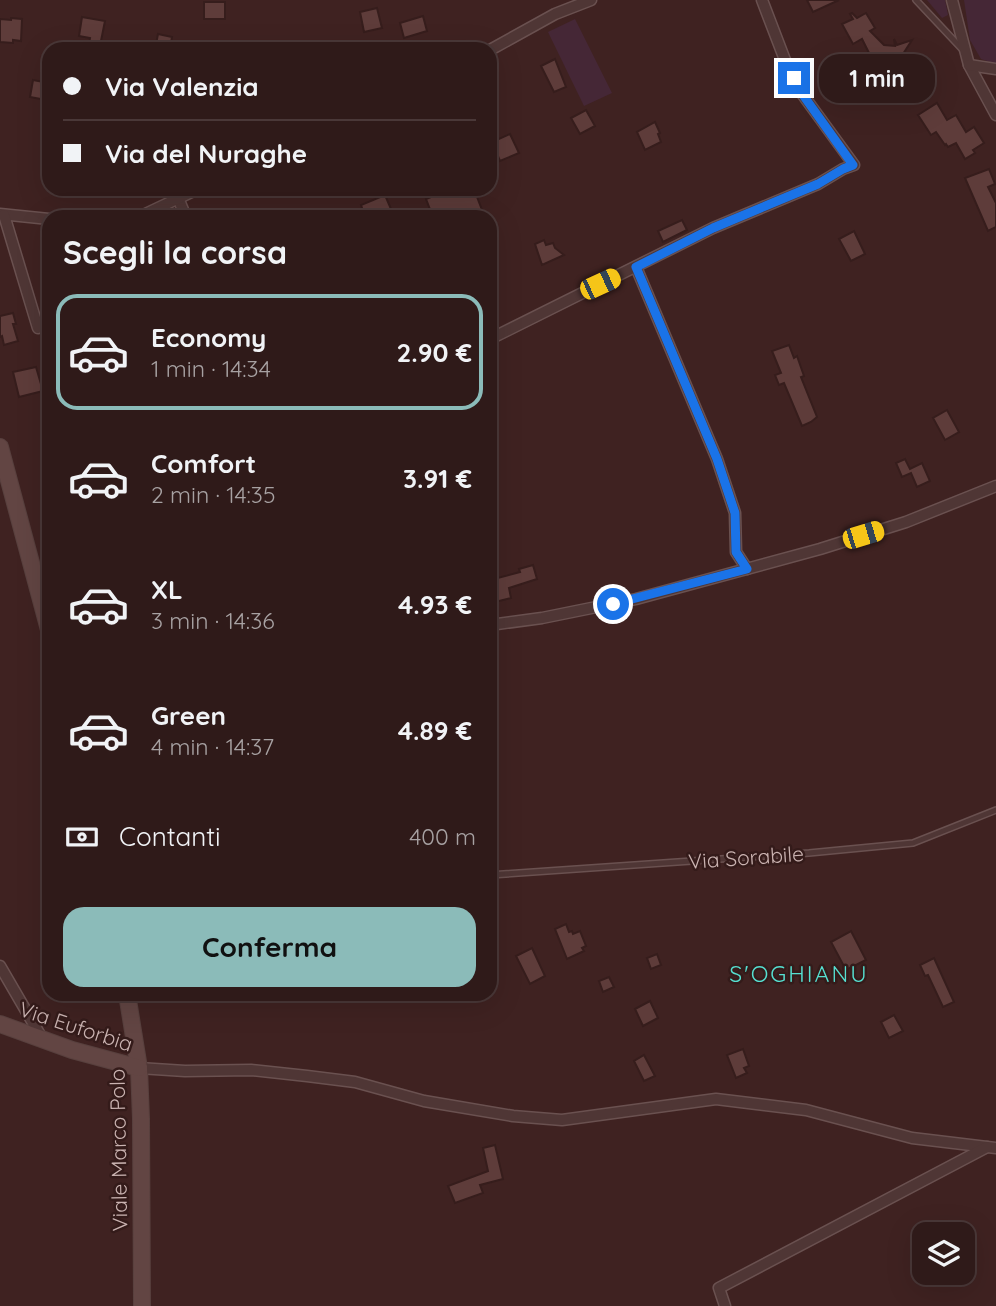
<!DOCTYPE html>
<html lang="it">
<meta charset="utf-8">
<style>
:root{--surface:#2f1a19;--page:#3b2726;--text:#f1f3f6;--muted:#a7a1a2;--line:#4a3838;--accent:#8bbbb9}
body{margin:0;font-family:Quicksand,sans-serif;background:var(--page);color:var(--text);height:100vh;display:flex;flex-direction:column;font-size:26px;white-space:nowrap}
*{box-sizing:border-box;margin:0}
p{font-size:23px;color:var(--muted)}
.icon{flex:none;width:38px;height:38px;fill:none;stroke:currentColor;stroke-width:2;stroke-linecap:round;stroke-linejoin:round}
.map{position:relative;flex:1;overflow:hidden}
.side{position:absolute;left:42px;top:210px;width:455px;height:791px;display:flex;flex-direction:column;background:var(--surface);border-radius:21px;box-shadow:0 7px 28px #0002,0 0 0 2px var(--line)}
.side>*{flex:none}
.hud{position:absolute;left:42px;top:42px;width:455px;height:154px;border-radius:21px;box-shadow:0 7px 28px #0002,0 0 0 2px var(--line);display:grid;align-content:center;height:154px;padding:0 21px;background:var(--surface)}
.tools{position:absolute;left:912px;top:1222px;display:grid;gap:14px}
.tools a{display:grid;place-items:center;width:63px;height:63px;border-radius:14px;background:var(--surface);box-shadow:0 7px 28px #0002,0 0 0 2px var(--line);font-size:35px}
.end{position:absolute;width:32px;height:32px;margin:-16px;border:9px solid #1a73e8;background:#fff;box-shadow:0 0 0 4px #fff}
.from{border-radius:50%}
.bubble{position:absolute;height:49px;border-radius:21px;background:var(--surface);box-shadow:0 7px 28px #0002,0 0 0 2px var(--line);font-size:23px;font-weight:700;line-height:49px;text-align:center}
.car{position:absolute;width:21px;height:42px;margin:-21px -10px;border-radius:9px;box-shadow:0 0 5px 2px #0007;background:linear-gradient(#f5c518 24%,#345 0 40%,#f5c518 0 76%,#345 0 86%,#f5c518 0)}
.hud b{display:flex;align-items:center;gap:24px;height:66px;font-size:26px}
.hud b+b{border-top:2px solid var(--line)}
.hud i{width:18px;height:18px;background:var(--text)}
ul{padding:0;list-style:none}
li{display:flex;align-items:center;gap:21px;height:116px;margin:0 14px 10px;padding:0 7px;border:4px solid transparent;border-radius:21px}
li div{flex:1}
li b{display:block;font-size:26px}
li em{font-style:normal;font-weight:700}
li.active{border-color:var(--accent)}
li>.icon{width:63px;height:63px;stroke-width:1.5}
h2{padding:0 21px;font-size:32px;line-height:84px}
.pay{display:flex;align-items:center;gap:18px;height:77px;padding:0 21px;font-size:26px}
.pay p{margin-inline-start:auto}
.primary-button{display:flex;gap:14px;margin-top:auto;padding:14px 21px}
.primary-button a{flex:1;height:80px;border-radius:21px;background:var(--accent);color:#111;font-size:28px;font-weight:700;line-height:80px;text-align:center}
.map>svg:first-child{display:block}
</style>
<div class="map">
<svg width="996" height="1306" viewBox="0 0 996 1306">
<rect width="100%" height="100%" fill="#3f2221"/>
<g fill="#452736">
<polygon points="927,0 945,0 948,15 942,18"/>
<polygon points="964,0 996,0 996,64 981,59 970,40"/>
<polygon points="575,19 612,93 584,106 548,32"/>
</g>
<g fill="#5e3c3a" stroke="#361d1c" stroke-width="2">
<polygon points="807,0 839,0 813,12"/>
<rect x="204" y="2" width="21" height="17"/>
<polygon points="377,8 382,28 364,32 360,12"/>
<polygon points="852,13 857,18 866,13 875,28 870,31 884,45 895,46 894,39 897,45 912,40 903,54 916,78 926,72 928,83 924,100 906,94 901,98 897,89 896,63 887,67 884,60 875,65 862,39 853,44 842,24 853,19 850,14"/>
<polygon points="423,16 427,31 404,38 400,23"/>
<polygon points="82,17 105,21 100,46 89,44 90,38 79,36"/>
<polygon points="11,18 22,19 21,41 13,40 13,43 0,42 0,19 11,20"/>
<polygon points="158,34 172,37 170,49 155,49"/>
<polygon points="555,59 566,87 554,92 541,66"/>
<polygon points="33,80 49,83 46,100 30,97"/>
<polygon points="937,103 947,120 956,115 966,132 974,127 984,143 973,150 975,153 965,159 956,143 948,147 946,144 945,145 936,132 931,135 918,115"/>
<polygon points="586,110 595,126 580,134 571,118"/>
<polygon points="655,122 660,133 658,134 661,142 645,150 637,132"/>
<polygon points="510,134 519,153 500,161 492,142"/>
<polygon points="989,169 995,184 988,187 996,203 996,227 988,231 965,178"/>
<polygon points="457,189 474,189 482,210 466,217 433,217 426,199 441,193 442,196"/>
<polygon points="385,195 391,209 386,211 388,217 365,217 361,205"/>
<polygon points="682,220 687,230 663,242 658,231"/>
<polygon points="854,231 865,254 851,261 839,239"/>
<polygon points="544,240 546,245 553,243 555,248 564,255 542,265 535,244"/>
<polygon points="13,313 16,324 13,324 18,341 4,345 2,336 0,337 0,316"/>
<polygon points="789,345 794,358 797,356 804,376 801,377 817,417 811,422 802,426 784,383 779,385 775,375 781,373 772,351"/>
<polygon points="36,367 43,391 19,397 13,372"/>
<polygon points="947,410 959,432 945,440 933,418"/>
<polygon points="905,459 910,469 922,463 930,481 917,487 911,473 902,477 896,463"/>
<polygon points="533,565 537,579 509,588 511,598 495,602 493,594 490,595 490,580 520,572 519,569"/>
<polygon points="566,924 569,932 572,931 573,934 580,931 586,946 582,948 584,951 567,959 555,929"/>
<polygon points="851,931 866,960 846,970 831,942"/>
<polygon points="532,948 545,976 530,984 516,956"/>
<polygon points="657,954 661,965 651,969 647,958"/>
<polygon points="934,958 954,1002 943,1007 928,975 925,976 920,965"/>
<polygon points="609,977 614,987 603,992 599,981"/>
<polygon points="650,1001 658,1018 643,1026 635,1009"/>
<polygon points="894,1015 903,1031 889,1038 881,1022"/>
<polygon points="743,1049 749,1066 744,1068 747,1073 736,1078 727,1055"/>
<polygon points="644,1055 655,1076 644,1081 634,1061"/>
<polygon points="495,1145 503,1179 480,1185 483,1193 455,1203 448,1186 488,1171 483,1148"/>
</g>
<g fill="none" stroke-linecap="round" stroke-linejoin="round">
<g stroke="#6a5150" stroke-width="8">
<g id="lane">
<polyline points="916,0 963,50"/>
<polyline points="490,875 809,853 913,843 996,810"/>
</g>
</g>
<g stroke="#6a5150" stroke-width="13">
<g id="street">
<polyline points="952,0 969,65 996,115"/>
<polyline points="490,50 555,14 591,0"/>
<polyline points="969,65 996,69"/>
<polyline points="178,198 186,217"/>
<polyline points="0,214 49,219"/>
<polyline points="4,215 38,328"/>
<polyline points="127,217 141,216 198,189"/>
<polyline points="636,267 717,459 735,513 736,552 747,569"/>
<polyline points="490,339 713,228 818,184 843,169 854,165 803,95 785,60 762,0"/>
<polyline points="490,625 542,618 636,599 820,549 906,522 996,486"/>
<polyline points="0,966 43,1040"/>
<polyline points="139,1068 185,1071 251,1070 307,1076 355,1082 424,1101 513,1116 562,1120 716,1099 806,1110 912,1138 996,1148"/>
<polyline points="725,1306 719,1288 987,1147"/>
</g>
</g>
<g stroke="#58403e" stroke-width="18">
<g id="secondary">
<polyline points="0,447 49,630"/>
<polyline points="127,994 139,1068 141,1119 142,1306"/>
<polyline points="0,1024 72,1050 139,1068"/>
</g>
</g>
<use href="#lane" stroke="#4f3635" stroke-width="5"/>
<use href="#street" stroke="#4f3635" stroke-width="10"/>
<use href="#secondary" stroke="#624543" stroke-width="16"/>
</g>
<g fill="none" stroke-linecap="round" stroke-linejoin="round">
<polyline stroke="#1a73e8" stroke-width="9" points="613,604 747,569 736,552 735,513 717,459 636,267 713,228 818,184 843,169 853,165 803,95 794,78"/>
</g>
<g text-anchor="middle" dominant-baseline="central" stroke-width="5" stroke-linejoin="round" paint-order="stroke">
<g font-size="21" fill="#cab3b1" stroke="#341b1a">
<text transform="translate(746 857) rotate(-4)">Via Sorabile</text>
<text transform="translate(76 1026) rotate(18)">Via Euforbia</text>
<text transform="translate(118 1150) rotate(-91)">Viale Marco Polo</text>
</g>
<g font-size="23" letter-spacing="2" fill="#56e0d1" stroke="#341b1a">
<text x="799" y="973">S'OGHIANU</text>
</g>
</g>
</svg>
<div class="tools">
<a><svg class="icon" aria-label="layers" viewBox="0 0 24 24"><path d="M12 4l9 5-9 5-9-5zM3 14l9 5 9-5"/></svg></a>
</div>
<i class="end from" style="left:613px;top:604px"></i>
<i class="end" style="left:794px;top:78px"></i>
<div class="bubble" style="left:819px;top:54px;width:116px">1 min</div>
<i class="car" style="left:600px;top:284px;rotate:65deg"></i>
<i class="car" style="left:863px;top:535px;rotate:73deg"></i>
<div class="hud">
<b><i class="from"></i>Via Valenzia</b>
<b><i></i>Via del Nuraghe</b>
</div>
<section class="side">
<h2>Scegli la corsa</h2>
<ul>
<li class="active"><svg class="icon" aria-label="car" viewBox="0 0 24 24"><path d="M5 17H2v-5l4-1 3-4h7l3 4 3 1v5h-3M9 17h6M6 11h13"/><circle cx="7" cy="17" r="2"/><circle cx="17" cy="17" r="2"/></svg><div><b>Economy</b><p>1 min · 14:34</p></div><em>2.90 €</em></li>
<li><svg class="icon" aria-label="car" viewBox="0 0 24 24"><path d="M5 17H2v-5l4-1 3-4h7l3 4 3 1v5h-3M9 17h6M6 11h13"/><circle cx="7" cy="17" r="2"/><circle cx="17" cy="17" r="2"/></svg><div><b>Comfort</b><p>2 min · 14:35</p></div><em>3.91 €</em></li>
<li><svg class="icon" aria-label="car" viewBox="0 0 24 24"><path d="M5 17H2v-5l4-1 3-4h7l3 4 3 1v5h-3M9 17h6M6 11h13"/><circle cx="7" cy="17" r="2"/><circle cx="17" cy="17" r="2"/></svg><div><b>XL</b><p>3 min · 14:36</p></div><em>4.93 €</em></li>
<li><svg class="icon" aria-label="car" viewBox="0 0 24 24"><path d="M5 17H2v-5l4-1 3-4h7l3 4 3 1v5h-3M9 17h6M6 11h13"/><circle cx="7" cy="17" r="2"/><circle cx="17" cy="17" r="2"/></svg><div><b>Green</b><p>4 min · 14:37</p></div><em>4.89 €</em></li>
</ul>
<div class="pay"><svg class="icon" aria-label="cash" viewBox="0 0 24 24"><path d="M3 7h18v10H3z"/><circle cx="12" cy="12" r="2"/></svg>Contanti<p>400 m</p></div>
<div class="primary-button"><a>Conferma</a></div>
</section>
</div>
